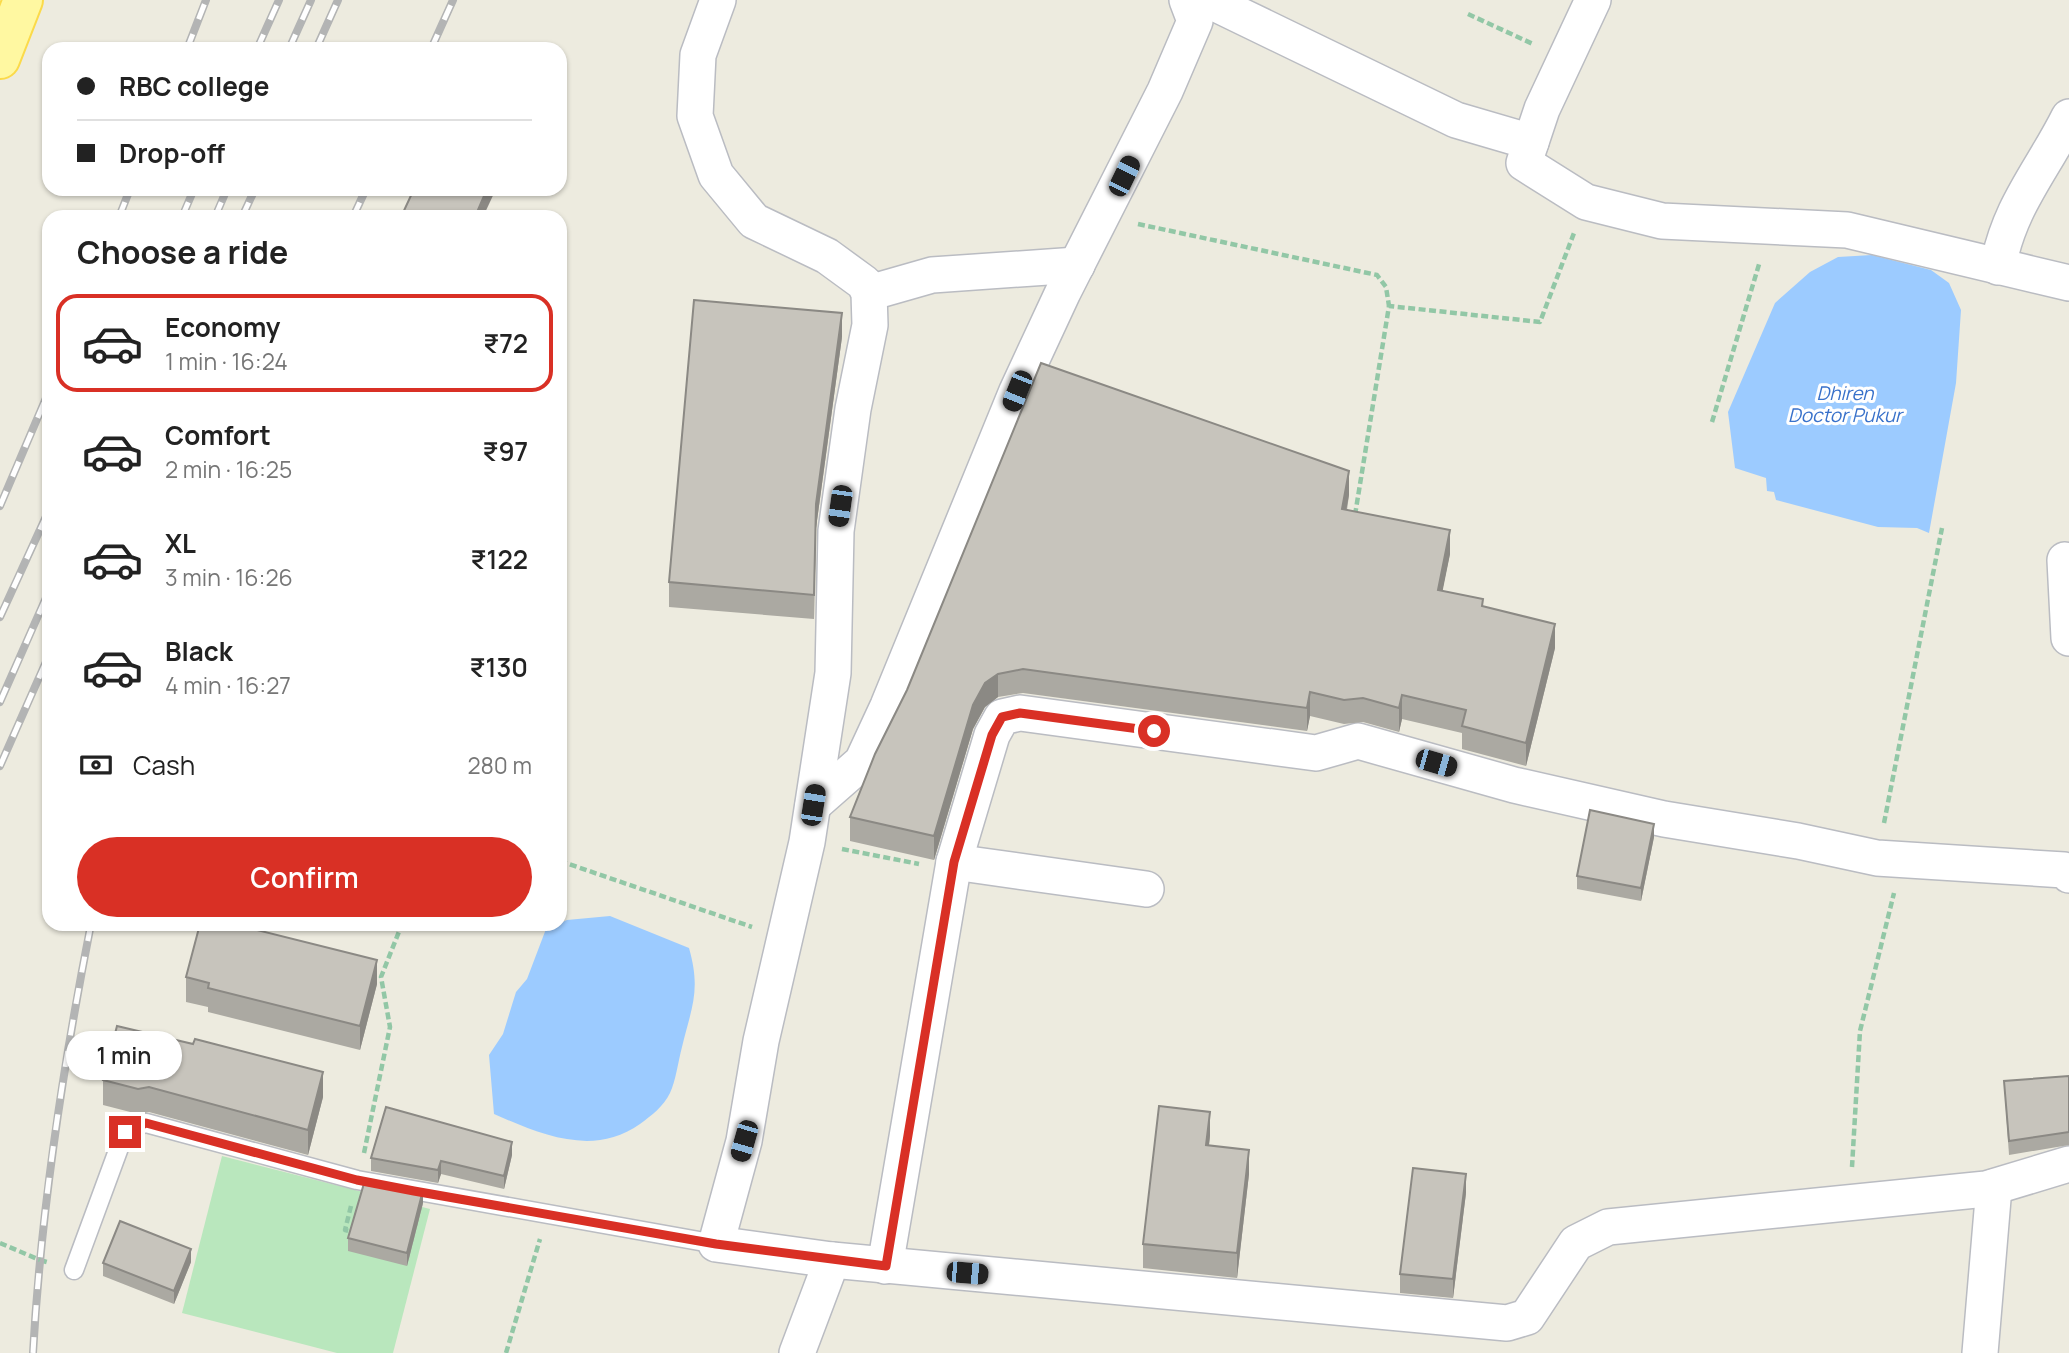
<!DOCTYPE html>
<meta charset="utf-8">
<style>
:root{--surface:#fff;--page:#f6f6f6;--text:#222;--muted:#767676;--line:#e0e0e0;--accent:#d93025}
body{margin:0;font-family:Manrope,sans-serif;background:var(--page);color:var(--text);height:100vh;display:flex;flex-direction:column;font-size:26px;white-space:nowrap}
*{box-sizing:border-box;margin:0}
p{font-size:23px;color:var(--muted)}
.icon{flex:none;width:38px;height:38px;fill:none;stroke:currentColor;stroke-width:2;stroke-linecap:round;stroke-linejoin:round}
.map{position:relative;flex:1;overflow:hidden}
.drawer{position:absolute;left:42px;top:210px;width:525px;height:721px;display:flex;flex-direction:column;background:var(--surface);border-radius:21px;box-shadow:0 2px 5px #0004}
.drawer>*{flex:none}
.banner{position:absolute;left:42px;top:42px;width:525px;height:154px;border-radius:21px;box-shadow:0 2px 5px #0004;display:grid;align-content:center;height:154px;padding:0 35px;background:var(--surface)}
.end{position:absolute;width:32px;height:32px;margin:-16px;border:9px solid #d93025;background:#fff;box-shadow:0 0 0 4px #fff}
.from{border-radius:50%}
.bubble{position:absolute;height:49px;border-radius:24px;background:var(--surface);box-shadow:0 2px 5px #0004;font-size:23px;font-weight:600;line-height:49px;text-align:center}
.car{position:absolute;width:21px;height:42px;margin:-21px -10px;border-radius:9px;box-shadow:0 0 5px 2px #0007;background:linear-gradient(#222 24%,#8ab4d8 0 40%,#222 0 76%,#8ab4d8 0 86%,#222 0)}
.banner b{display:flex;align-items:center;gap:24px;height:66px;font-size:26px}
.banner b+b{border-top:2px solid var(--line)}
.banner i{width:18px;height:18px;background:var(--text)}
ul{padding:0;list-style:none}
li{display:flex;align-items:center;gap:21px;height:98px;margin:0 14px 10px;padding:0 21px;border:4px solid transparent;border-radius:21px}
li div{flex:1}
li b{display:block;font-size:26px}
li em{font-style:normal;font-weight:600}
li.selected{border-color:var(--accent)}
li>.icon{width:63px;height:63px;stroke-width:1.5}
h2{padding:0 35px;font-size:32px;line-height:84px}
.pay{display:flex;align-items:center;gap:18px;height:77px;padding:0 35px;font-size:26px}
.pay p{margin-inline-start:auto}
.primary-button{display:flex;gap:14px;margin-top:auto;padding:14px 35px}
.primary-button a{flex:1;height:80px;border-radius:42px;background:var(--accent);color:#fff;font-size:28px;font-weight:600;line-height:80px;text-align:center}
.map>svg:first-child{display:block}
</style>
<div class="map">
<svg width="2069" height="1353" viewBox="0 0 2069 1353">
<rect width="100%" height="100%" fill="#edebdf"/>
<polygon fill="#b9e7bd" points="222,1156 430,1209 393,1353 337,1353 182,1313"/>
<g fill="#9ccbff">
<polygon points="1872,255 1931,270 1949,283 1961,310 1956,383 1929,533 1917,528 1878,527 1776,500 1774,492 1767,491 1766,478 1735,468 1728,412 1775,303 1810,272 1838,257"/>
<path d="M610 916 689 948C701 990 692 1006 682 1047 678 1062 676 1080 670 1093 663 1107 652 1115 640 1124 593 1157 542 1135 494 1114L489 1055 503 1034 516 992 527 979 546 929 567 920Z"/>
</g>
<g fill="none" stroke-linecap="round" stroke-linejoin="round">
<g stroke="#babcc2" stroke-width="21">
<polyline id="service" points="74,1270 123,1137 130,1128 146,1123 357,1180 716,1244"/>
</g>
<g stroke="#babcc2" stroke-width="38">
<g id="minor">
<polyline points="718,0 698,55 695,116 716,175 754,221 827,256 864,283 869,293 870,325 853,409 836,531 833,673 807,842 761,1041 744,1141 716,1244 832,1260"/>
<polyline points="1208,0 1456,120 1531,142"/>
<polyline points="1593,0 1542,109 1524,163 1586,202 1662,221 1847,230 2069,283"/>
<path d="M1998 267C2009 206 2042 171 2069 117"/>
<polyline points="869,293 932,275 1077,265"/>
<polyline points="2065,560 2069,638"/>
<polyline points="813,805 862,762 888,706 1017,391 1063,292 1165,91 1195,21 1187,0"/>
<polyline points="954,862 1146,889"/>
<polyline points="885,1266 954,862 992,735 1002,717 1020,713 1316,753 1358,741 1514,785 1664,819 1798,841 1877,858 2064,870 2069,875"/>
<polyline points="797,1353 832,1260 1507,1323 1527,1317 1576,1243 1608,1227 1986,1189 2069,1164"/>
<polyline points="1980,1353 1994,1187"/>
</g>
</g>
<g stroke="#fbda4a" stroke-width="42">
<polyline id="primary" points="0,59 23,0"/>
</g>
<g stroke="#92c7a6" stroke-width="4.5" stroke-dasharray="7 3.5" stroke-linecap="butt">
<polyline points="1468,14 1533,44"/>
<polyline points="1138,224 1377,275 1386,287 1389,306"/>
<polyline points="1712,422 1760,261"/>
<polyline points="1355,515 1389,306 1540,322 1574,233"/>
<polyline points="1884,823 1942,528"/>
<polyline points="842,849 919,864"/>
<polyline points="560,861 752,927"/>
<polyline points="364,1153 390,1027 381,977 402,924"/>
<polyline points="1852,1167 1860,1031 1894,893"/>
<polyline points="351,1206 345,1230 353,1232"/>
<polyline points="40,1260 50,1263"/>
<polyline points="506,1353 540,1239"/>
</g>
<use href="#service" stroke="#fff" stroke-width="18"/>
<use href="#minor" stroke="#fff" stroke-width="35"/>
<use href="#primary" stroke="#fff8a1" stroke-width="38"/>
<g stroke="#b3b4b4" stroke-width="8">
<g id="rail">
<polyline points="187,49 206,0"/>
<polyline points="257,49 279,0"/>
<polyline points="289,49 311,0"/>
<polyline points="316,49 338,0"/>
<polyline points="431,49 453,0"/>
<polyline points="119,217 130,189"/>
<polyline points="182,217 194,189"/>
<polyline points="215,217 227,189"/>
<polyline points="242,217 255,189"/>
<polyline points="353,217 366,189"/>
<polyline points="0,506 49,391"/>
<polyline points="0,617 49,510"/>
<polyline points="0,702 49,591"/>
<polyline points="0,766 49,655"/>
<path d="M33 1353C41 1209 63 1066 91 924"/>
</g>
</g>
<use href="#rail" stroke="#fff" stroke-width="5" stroke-dasharray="16" stroke-linecap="butt"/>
<polyline stroke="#92c7a6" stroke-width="4.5" stroke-dasharray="7 3.5" stroke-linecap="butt" points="0,1243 40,1260"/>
</g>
<g fill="#aba9a2">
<polygon points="842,337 816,528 814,619 669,607 669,582"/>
<polygon points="1349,495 1347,510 1450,554 1442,591 1483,606 1555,648 1526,766 1462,749 1462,733 1402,719 1399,732 1363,722 1344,724 1310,716 1307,731 1023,693 998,697 985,707 973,729 934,860 850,841 850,817 907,690"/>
<polygon points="1654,837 1641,901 1577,889 1577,876"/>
<polygon points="186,977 377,984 360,1050 208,1012 208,1007 186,1002"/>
<polygon points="2069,1076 2069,1145 2009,1155 2004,1081"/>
<polygon points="103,1080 323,1097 308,1155 149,1112 138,1114 103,1105"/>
<polygon points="1210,1136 1209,1145 1249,1174 1237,1278 1143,1268 1143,1244"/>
<polygon points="512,1155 504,1189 441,1174 438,1183 371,1171 371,1158"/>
<polygon points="1466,1193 1453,1298 1400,1293 1400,1274"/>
<polygon points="423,1203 407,1266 348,1251 348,1238"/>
<polygon points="191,1262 174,1304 103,1276 103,1263"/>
</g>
<g fill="#8b8984">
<polygon points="487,189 496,189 483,217 475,217"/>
<polygon points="842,313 842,337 816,528 814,619 816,504"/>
<polygon points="1349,471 1349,495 1342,533 1342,509"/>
<polygon points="1450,530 1450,554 1438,614 1438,590"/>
<polygon points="1555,624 1555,648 1526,766 1526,743"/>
<polygon points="998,674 998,697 985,707 973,729 934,860 934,836 973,705 985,683"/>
<polygon points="1310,692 1310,716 1307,731 1307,708"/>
<polygon points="1402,695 1402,719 1399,732 1399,708"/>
<polygon points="1654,824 1654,837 1641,901 1641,888"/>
<polygon points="377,960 377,984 360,1050 360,1026"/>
<polygon points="323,1072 323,1097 308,1155 308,1130"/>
<polygon points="1210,1112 1210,1136 1206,1169 1206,1145"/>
<polygon points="512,1142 512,1155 504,1189 504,1176"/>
<polygon points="1249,1150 1249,1174 1237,1278 1237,1253"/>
<polygon points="441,1161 441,1174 438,1183 438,1170"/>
<polygon points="1466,1174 1466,1193 1453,1298 1453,1279"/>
<polygon points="423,1190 423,1203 407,1266 407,1253"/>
<polygon points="191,1249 191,1262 174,1304 174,1291"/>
</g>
<g fill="#c7c4bc" stroke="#8b8984" stroke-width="2">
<polygon points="414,189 487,189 475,217 401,217"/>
<polygon points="694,300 842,313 816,504 814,595 669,582"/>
<polygon points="1041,363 1349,471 1342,509 1450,530 1438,590 1483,599 1482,606 1555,624 1526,743 1462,726 1466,710 1402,695 1399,708 1363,698 1344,700 1310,692 1307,708 1023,669 998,674 985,683 973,705 934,836 850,817 875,754 907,690"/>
<polygon points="1590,810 1654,824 1641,888 1577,876"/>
<polygon points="200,924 233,924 377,960 360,1026 208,988 209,983 186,977"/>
<polygon points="117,1026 193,1044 195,1039 323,1072 308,1130 149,1087 138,1089 103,1080"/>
<polygon points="2069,1076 2069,1132 2009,1141 2004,1081"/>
<polygon points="1159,1106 1210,1112 1206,1145 1249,1150 1237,1253 1143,1244"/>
<polygon points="386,1107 512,1142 504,1176 441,1161 438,1170 371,1158"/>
<polygon points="1413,1168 1466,1174 1453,1279 1400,1274"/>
<polygon points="365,1180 423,1190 407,1253 348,1238"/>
<polygon points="120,1221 191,1249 174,1291 103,1263"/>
</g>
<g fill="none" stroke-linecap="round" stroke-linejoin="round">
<polyline stroke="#d93025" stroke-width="9" points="125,1132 146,1123 357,1180 414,1191 716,1244 886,1266 954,862 992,735 1002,717 1020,713 1154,731"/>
</g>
<g text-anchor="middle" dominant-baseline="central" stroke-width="6" stroke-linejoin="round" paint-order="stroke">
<g font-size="19" font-style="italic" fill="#3871ca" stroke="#fff">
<text x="1845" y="393">Dhiren<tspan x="1845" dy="22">Doctor Pukur</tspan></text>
</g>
</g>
</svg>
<i class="end from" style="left:1154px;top:731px"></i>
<i class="end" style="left:125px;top:1132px"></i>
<div class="bubble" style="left:66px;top:1031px;width:116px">1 min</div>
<i class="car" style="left:1124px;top:176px;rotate:26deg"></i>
<i class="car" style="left:1017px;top:391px;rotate:202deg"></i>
<i class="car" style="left:840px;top:506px;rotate:188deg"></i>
<i class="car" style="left:1436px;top:763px;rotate:106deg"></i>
<i class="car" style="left:813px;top:805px;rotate:9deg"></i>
<i class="car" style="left:744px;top:1141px;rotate:196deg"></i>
<i class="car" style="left:967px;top:1273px;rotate:95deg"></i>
<div class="banner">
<b><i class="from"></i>RBC college</b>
<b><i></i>Drop-off</b>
</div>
<section class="drawer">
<h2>Choose a ride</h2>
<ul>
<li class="selected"><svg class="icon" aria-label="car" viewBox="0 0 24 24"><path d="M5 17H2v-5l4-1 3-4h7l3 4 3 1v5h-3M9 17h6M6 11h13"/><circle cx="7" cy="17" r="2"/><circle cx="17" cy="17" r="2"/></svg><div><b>Economy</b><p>1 min · 16:24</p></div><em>₹72</em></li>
<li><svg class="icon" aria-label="car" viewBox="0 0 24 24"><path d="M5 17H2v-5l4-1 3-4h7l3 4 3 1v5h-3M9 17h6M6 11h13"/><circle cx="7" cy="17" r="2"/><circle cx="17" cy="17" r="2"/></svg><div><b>Comfort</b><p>2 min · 16:25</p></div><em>₹97</em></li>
<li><svg class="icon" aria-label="car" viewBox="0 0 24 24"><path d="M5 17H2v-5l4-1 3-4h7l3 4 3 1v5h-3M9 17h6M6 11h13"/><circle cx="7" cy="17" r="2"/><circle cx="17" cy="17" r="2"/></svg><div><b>XL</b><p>3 min · 16:26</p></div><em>₹122</em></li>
<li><svg class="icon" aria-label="car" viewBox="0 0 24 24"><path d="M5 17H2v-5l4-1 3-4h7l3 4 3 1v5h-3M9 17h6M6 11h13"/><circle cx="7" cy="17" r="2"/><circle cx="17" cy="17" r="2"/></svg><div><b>Black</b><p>4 min · 16:27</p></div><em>₹130</em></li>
</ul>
<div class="pay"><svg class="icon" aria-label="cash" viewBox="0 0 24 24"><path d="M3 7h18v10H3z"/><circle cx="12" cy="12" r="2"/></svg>Cash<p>280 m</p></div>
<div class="primary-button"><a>Confirm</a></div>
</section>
</div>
